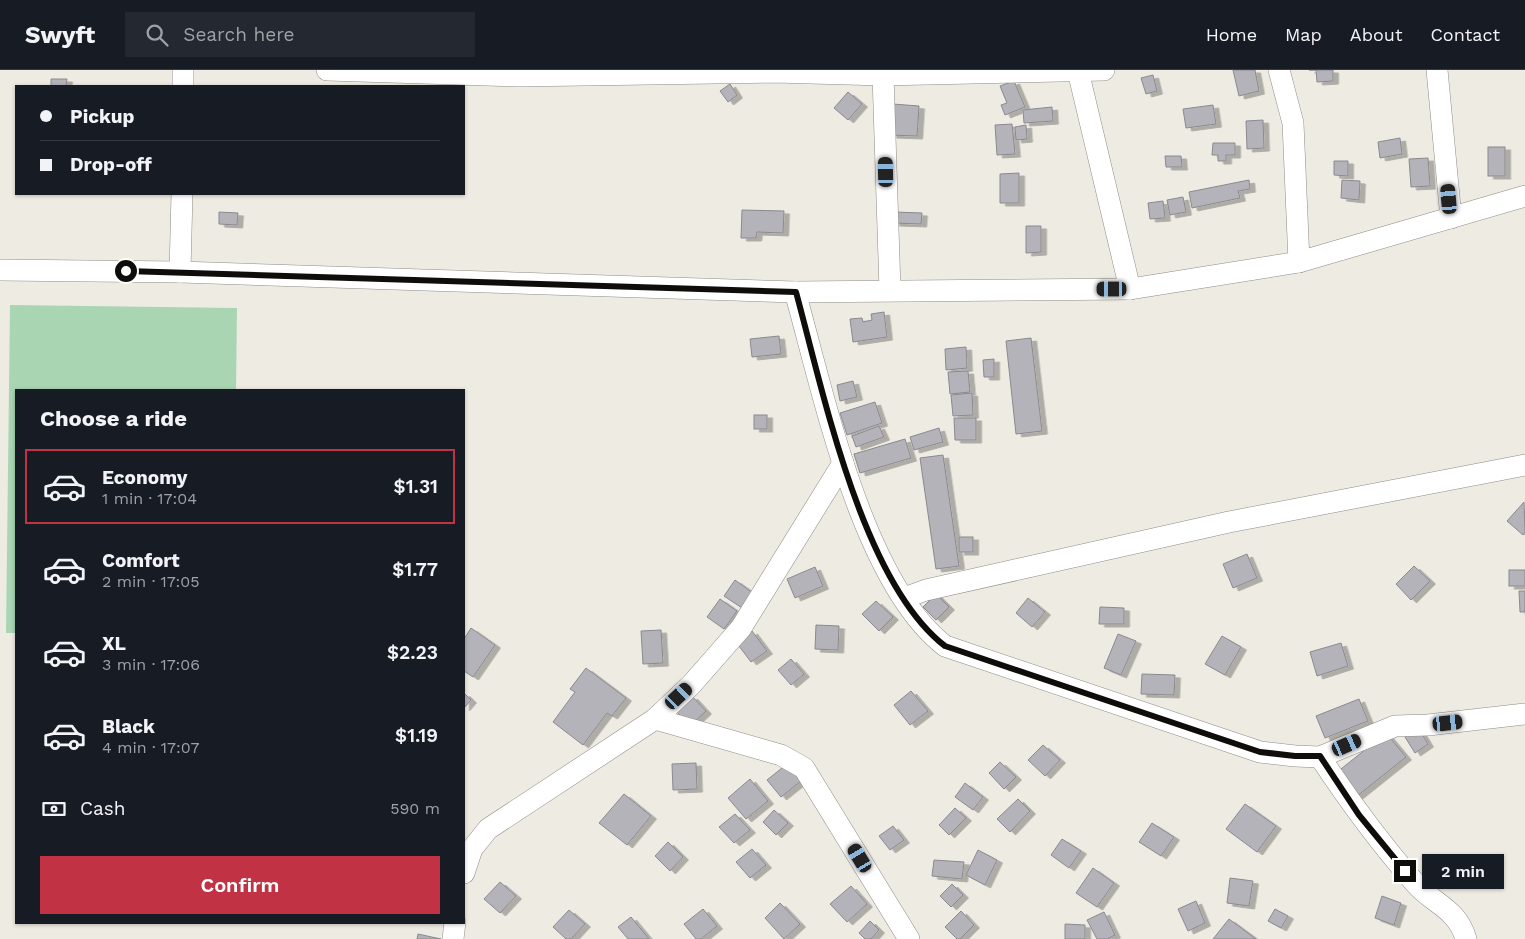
<!DOCTYPE html>
<meta charset="utf-8">
<style>
:root{--surface:#171b24;--page:#242831;--text:#f1f3f6;--muted:#9ea1a6;--line:#363941;--accent:#c23245}
body{margin:0;font-family:"Work Sans",sans-serif;background:var(--page);color:var(--text);height:100vh;display:flex;flex-direction:column;font-size:19px;white-space:nowrap}
*{box-sizing:border-box;margin:0}
p{font-size:16px;color:var(--muted)}
.icon{flex:none;width:28px;height:28px;fill:none;stroke:currentColor;stroke-width:2;stroke-linecap:round;stroke-linejoin:round}
.map{position:relative;flex:1;overflow:hidden}
.panel{position:absolute;left:15px;top:319px;width:450px;height:535px;display:flex;flex-direction:column;background:var(--surface);border-radius:0px;box-shadow:0 1px 4px #0004}
.panel>*{flex:none}
.top-card{position:absolute;left:15px;top:15px;width:450px;height:110px;border-radius:0px;box-shadow:0 1px 4px #0004;display:grid;align-content:center;height:110px;padding:0 25px;background:var(--surface)}
.end{position:absolute;width:22px;height:22px;margin:-11px;border:6px solid #0e0d0a;background:#fff;box-shadow:0 0 0 2px #fff}
.from{border-radius:50%}
.bubble{position:absolute;height:35px;border-radius:0px;background:var(--surface);box-shadow:0 1px 4px #0004;font-size:16px;font-weight:600;line-height:35px;text-align:center}
.car{position:absolute;width:15px;height:30px;margin:-15px -8px;border-radius:6px;box-shadow:0 0 4px 1px #0007;background:linear-gradient(#222 24%,#8ab4d8 0 40%,#222 0 76%,#8ab4d8 0 86%,#222 0)}
.top-card b{display:flex;align-items:center;gap:18px;height:48px;font-size:19px}
.top-card b+b{border-top:1px solid var(--line)}
.top-card i{width:12px;height:12px;background:var(--text)}
ul{padding:0;list-style:none}
li{display:flex;align-items:center;gap:15px;height:75px;margin:0 10px 8px;padding:0 15px;border:2px solid transparent;border-radius:0px}
li div{flex:1}
li b{display:block;font-size:19px}
li em{font-style:normal;font-weight:600}
li.current{border-color:var(--accent)}
li>.icon{width:45px;height:45px;stroke-width:1.5}
h2{padding:0 25px;font-size:22px;line-height:60px}
.pay{display:flex;align-items:center;gap:12px;height:55px;padding:0 25px;font-size:19px}
.pay p{margin-inline-start:auto}
.action{display:flex;gap:10px;margin-top:auto;padding:10px 25px}
.action a{flex:1;height:58px;border-radius:0px;background:var(--accent);color:#fff;font-size:20px;font-weight:600;line-height:58px;text-align:center}
header{display:flex;align-items:center;gap:30px;box-sizing:border-box;height:70px;padding:0 25px;background:var(--surface);border-bottom:1px solid var(--line)}
header strong{font-size:24px}
nav{display:flex;gap:28px;margin-inline-start:auto;font-size:18px}
.search{width:350px;height:45px;background:var(--page);display:flex;align-items:center;gap:12px;box-sizing:border-box;padding:0 18px;border-radius:0px;color:var(--muted);font-size:19px}
.map>svg:first-child{display:block}
</style>
<header>
<strong>Swyft</strong>
<div class="search"><svg class="icon" aria-label="search" viewBox="0 0 24 24"><circle cx="10" cy="10" r="6"/><path d="M15 15l6 6"/></svg>Search here</div>
<nav><a>Home</a><a>Map</a><a>About</a><a>Contact</a></nav>
</header>
<div class="map">
<svg width="1525" height="869" viewBox="0 0 1525 869">
<defs>
<filter id="shadow"><feDropShadow dx="5.5" dy="3" stdDeviation="0" flood-color="#0004"/></filter>
</defs>
<rect width="100%" height="100%" fill="#eeebe3"/>
<polygon fill="#aad5b3" points="10,235 237,238 236,320 16,320 16,563 6,563"/>
<g fill="#b4b3ba" stroke="#8b8990" filter="url(#shadow)">
<polygon points="1233,0 1255,0 1259,21 1239,26"/>
<polygon points="1309,0 1333,0 1333,11 1317,12 1316,0"/>
<polygon points="1153,5 1157,21 1146,24 1141,8"/>
<polygon points="51,9 67,9 66,16 51,16"/>
<polygon points="1014,11 1025,37 1005,45 1001,35 1007,33 1000,16"/>
<polygon points="730,14 737,25 728,32 720,21"/>
<polygon points="848,22 862,34 848,50 834,38"/>
<polygon points="893,34 919,36 917,66 891,65"/>
<polygon points="1213,35 1216,54 1186,58 1183,39"/>
<polygon points="1052,37 1053,51 1024,53 1023,40"/>
<polygon points="1263,50 1264,78 1247,79 1246,51"/>
<polygon points="1012,54 1015,84 997,85 995,55"/>
<polygon points="1026,55 1027,69 1016,70 1015,57"/>
<polygon points="1400,68 1402,84 1380,88 1378,72"/>
<polygon points="1213,73 1235,73 1235,85 1226,85 1226,91 1218,91 1218,85 1212,85"/>
<rect x="1488" y="77" width="17" height="29"/>
<polygon points="1165,86 1181,86 1182,97 1166,97"/>
<polygon points="1428,88 1430,116 1411,117 1409,89"/>
<polygon points="1334,91 1348,91 1348,106 1334,105"/>
<polygon points="1019,103 1019,133 1000,133 1000,104"/>
<polygon points="1249,110 1250,119 1238,121 1240,128 1192,138 1189,122"/>
<polygon points="1342,110 1360,111 1359,130 1341,128"/>
<polygon points="1183,127 1186,142 1170,145 1167,130"/>
<polygon points="1163,131 1165,148 1150,149 1148,133"/>
<polygon points="742,140 784,141 783,163 757,162 756,168 741,168"/>
<polygon points="219,142 238,143 237,155 219,154"/>
<polygon points="895,142 922,143 921,154 894,153"/>
<polygon points="1026,156 1041,156 1041,182 1026,183"/>
<polygon points="884,242 887,267 853,272 850,249 862,248 863,252 872,250 871,244"/>
<polygon points="779,266 781,284 752,287 750,269"/>
<polygon points="1031,268 1042,361 1016,364 1006,271"/>
<polygon points="966,277 967,298 946,300 945,279"/>
<polygon points="994,289 994,307 984,307 983,290"/>
<polygon points="968,301 970,322 950,324 948,302"/>
<polygon points="853,311 857,327 840,331 837,315"/>
<polygon points="972,323 973,345 953,346 951,325"/>
<polygon points="875,332 882,353 847,365 840,343"/>
<rect x="754" y="345" width="13" height="14"/>
<polygon points="954,348 976,348 976,370 955,370"/>
<polygon points="879,356 884,367 856,377 852,366"/>
<polygon points="939,358 943,372 914,380 910,367"/>
<polygon points="905,369 911,388 860,403 854,384"/>
<polygon points="943,385 959,496 936,499 920,388"/>
<polygon points="1524,432 1525,462 1523,465 1507,451"/>
<rect x="959" y="467" width="14" height="15"/>
<polygon points="1247,484 1257,508 1233,518 1223,494"/>
<polygon points="1414,496 1430,511 1411,530 1396,514"/>
<polygon points="815,497 823,516 795,528 787,509"/>
<rect x="1509" y="500" width="16" height="16"/>
<polygon points="735,510 753,523 742,538 724,526"/>
<polygon points="1519,521 1525,521 1525,542 1520,542"/>
<polygon points="936,524 949,537 936,550 923,537"/>
<polygon points="1028,528 1045,542 1032,557 1016,543"/>
<polygon points="720,529 737,541 724,559 707,547"/>
<polygon points="876,531 893,547 879,561 862,544"/>
<polygon points="1100,537 1124,538 1124,554 1099,554"/>
<polygon points="816,555 839,556 838,580 815,579"/>
<polygon points="471,558 495,575 473,607 464,601 464,569"/>
<polygon points="661,560 663,593 643,594 641,561"/>
<polygon points="752,561 767,581 751,592 736,572"/>
<polygon points="1118,564 1136,571 1121,605 1104,598"/>
<polygon points="1222,566 1241,577 1225,605 1205,594"/>
<polygon points="1341,573 1348,596 1317,606 1310,582"/>
<polygon points="791,589 804,604 791,615 778,600"/>
<polygon points="586,598 626,628 612,646 607,643 583,675 553,652 575,622 570,619"/>
<polygon points="1142,604 1175,605 1174,625 1141,624"/>
<polygon points="911,621 928,641 910,655 894,635"/>
<polygon points="464,623 471,630 464,638"/>
<polygon points="692,626 706,641 690,656 676,641"/>
<polygon points="1359,629 1368,651 1325,668 1316,646"/>
<polygon points="1419,659 1428,674 1415,683 1405,667"/>
<polygon points="1386,663 1406,687 1356,727 1336,703"/>
<polygon points="1043,675 1060,690 1045,706 1028,690"/>
<polygon points="1000,692 1016,707 1004,719 989,703"/>
<polygon points="696,693 697,719 673,720 672,694"/>
<polygon points="787,694 801,711 781,727 767,710"/>
<polygon points="750,709 768,731 746,749 728,728"/>
<polygon points="965,713 983,727 973,740 955,727"/>
<polygon points="624,724 651,746 627,775 599,753"/>
<polygon points="1018,729 1030,741 1010,762 997,749"/>
<polygon points="1245,734 1276,756 1257,782 1226,759"/>
<polygon points="955,738 966,748 949,765 939,755"/>
<polygon points="774,740 788,753 776,765 763,752"/>
<polygon points="735,744 750,760 734,773 719,757"/>
<polygon points="1152,753 1174,767 1161,786 1139,772"/>
<polygon points="893,756 904,770 890,780 879,766"/>
<polygon points="1062,769 1081,781 1069,798 1051,785"/>
<polygon points="668,772 683,787 670,801 655,786"/>
<polygon points="752,779 766,795 750,808 736,792"/>
<polygon points="978,780 997,790 985,815 966,805"/>
<polygon points="934,790 964,792 962,809 932,806"/>
<polygon points="1093,798 1114,813 1097,837 1076,823"/>
<polygon points="1230,808 1253,811 1249,836 1227,833"/>
<polygon points="500,812 516,826 500,843 484,829"/>
<polygon points="952,814 963,825 951,837 940,826"/>
<polygon points="851,816 867,834 847,852 830,834"/>
<polygon points="1382,826 1401,833 1394,855 1375,848"/>
<polygon points="1196,831 1205,853 1188,861 1178,839"/>
<polygon points="780,833 800,854 784,869 765,848"/>
<polygon points="703,839 717,856 701,869 696,869 684,854"/>
<polygon points="1275,839 1288,846 1281,858 1268,851"/>
<polygon points="569,840 585,854 571,869 566,869 553,857"/>
<polygon points="961,841 974,855 960,869 957,869 945,857"/>
<polygon points="1104,842 1115,865 1107,869 1097,869 1087,850"/>
<polygon points="631,847 649,869 628,869 618,857"/>
<polygon points="1229,849 1256,869 1213,869"/>
<polygon points="870,851 879,860 871,869 865,869 859,863"/>
<polygon points="1065,854 1085,855 1085,869 1065,869"/>
<polygon points="418,864 441,869 417,869"/>
</g>
<g fill="none" stroke-linecap="round" stroke-linejoin="round">
<g stroke="#8f8c85" stroke-width="22">
<g id="minor">
<polyline points="327,0 519,6 774,2 883,5 1104,0"/>
<polyline points="1279,0 1293,53 1299,192"/>
<polyline points="1437,0 1451,148"/>
<polyline points="1078,1 1130,219"/>
<polyline points="883,5 890,220"/>
<polyline points="183,16 183,0"/>
<polyline points="0,200 180,202 795,222 1130,219 1299,192 1525,126"/>
<polyline points="180,202 182,124"/>
<path d="M795 222C823 321 862 512 945 576L1260 682 1295 686 1320 687 1395 656 1428 655 1525 644"/>
<polyline points="904,528 926,520 1229,452 1525,395"/>
<polyline points="655,649 781,685 804,698 909,869"/>
<path d="M1320 687C1349 731 1380 773 1415 813 1433 834 1457 838 1466 869"/>
<polyline points="464,803 472,779 488,759 655,649 691,615 741,558 843,393"/>
<polyline points="453,869 455,852"/>
</g>
</g>
<use href="#minor" stroke="#fff" stroke-width="21"/>
</g>
<g fill="none" stroke-linecap="round" stroke-linejoin="round">
<path stroke="#0e0d0a" stroke-width="6" d="M126 201 796 222C823 321 862 512 945 576L1260 682 1295 686H1320L1359 745 1405 801"/>
</g>
</svg>
<i class="end from" style="left:126px;top:201px"></i>
<i class="end" style="left:1405px;top:801px"></i>
<div class="bubble" style="left:1422px;top:784px;width:82px">2 min</div>
<i class="car" style="left:886px;top:102px;rotate:359deg"></i>
<i class="car" style="left:1449px;top:129px;rotate:355deg"></i>
<i class="car" style="left:1112px;top:219px;rotate:270deg"></i>
<i class="car" style="left:679px;top:626px;rotate:47deg"></i>
<i class="car" style="left:1448px;top:653px;rotate:84deg"></i>
<i class="car" style="left:1347px;top:675px;rotate:66deg"></i>
<i class="car" style="left:860px;top:788px;rotate:329deg"></i>
<div class="top-card">
<b><i class="from"></i>Pickup</b>
<b><i></i>Drop-off</b>
</div>
<section class="panel">
<h2>Choose a ride</h2>
<ul>
<li class="current"><svg class="icon" aria-label="car" viewBox="0 0 24 24"><path d="M5 17H2v-5l4-1 3-4h7l3 4 3 1v5h-3M9 17h6M6 11h13"/><circle cx="7" cy="17" r="2"/><circle cx="17" cy="17" r="2"/></svg><div><b>Economy</b><p>1 min · 17:04</p></div><em>$1.31</em></li>
<li><svg class="icon" aria-label="car" viewBox="0 0 24 24"><path d="M5 17H2v-5l4-1 3-4h7l3 4 3 1v5h-3M9 17h6M6 11h13"/><circle cx="7" cy="17" r="2"/><circle cx="17" cy="17" r="2"/></svg><div><b>Comfort</b><p>2 min · 17:05</p></div><em>$1.77</em></li>
<li><svg class="icon" aria-label="car" viewBox="0 0 24 24"><path d="M5 17H2v-5l4-1 3-4h7l3 4 3 1v5h-3M9 17h6M6 11h13"/><circle cx="7" cy="17" r="2"/><circle cx="17" cy="17" r="2"/></svg><div><b>XL</b><p>3 min · 17:06</p></div><em>$2.23</em></li>
<li><svg class="icon" aria-label="car" viewBox="0 0 24 24"><path d="M5 17H2v-5l4-1 3-4h7l3 4 3 1v5h-3M9 17h6M6 11h13"/><circle cx="7" cy="17" r="2"/><circle cx="17" cy="17" r="2"/></svg><div><b>Black</b><p>4 min · 17:07</p></div><em>$1.19</em></li>
</ul>
<div class="pay"><svg class="icon" aria-label="cash" viewBox="0 0 24 24"><path d="M3 7h18v10H3z"/><circle cx="12" cy="12" r="2"/></svg>Cash<p>590 m</p></div>
<div class="action"><a>Confirm</a></div>
</section>
</div>
